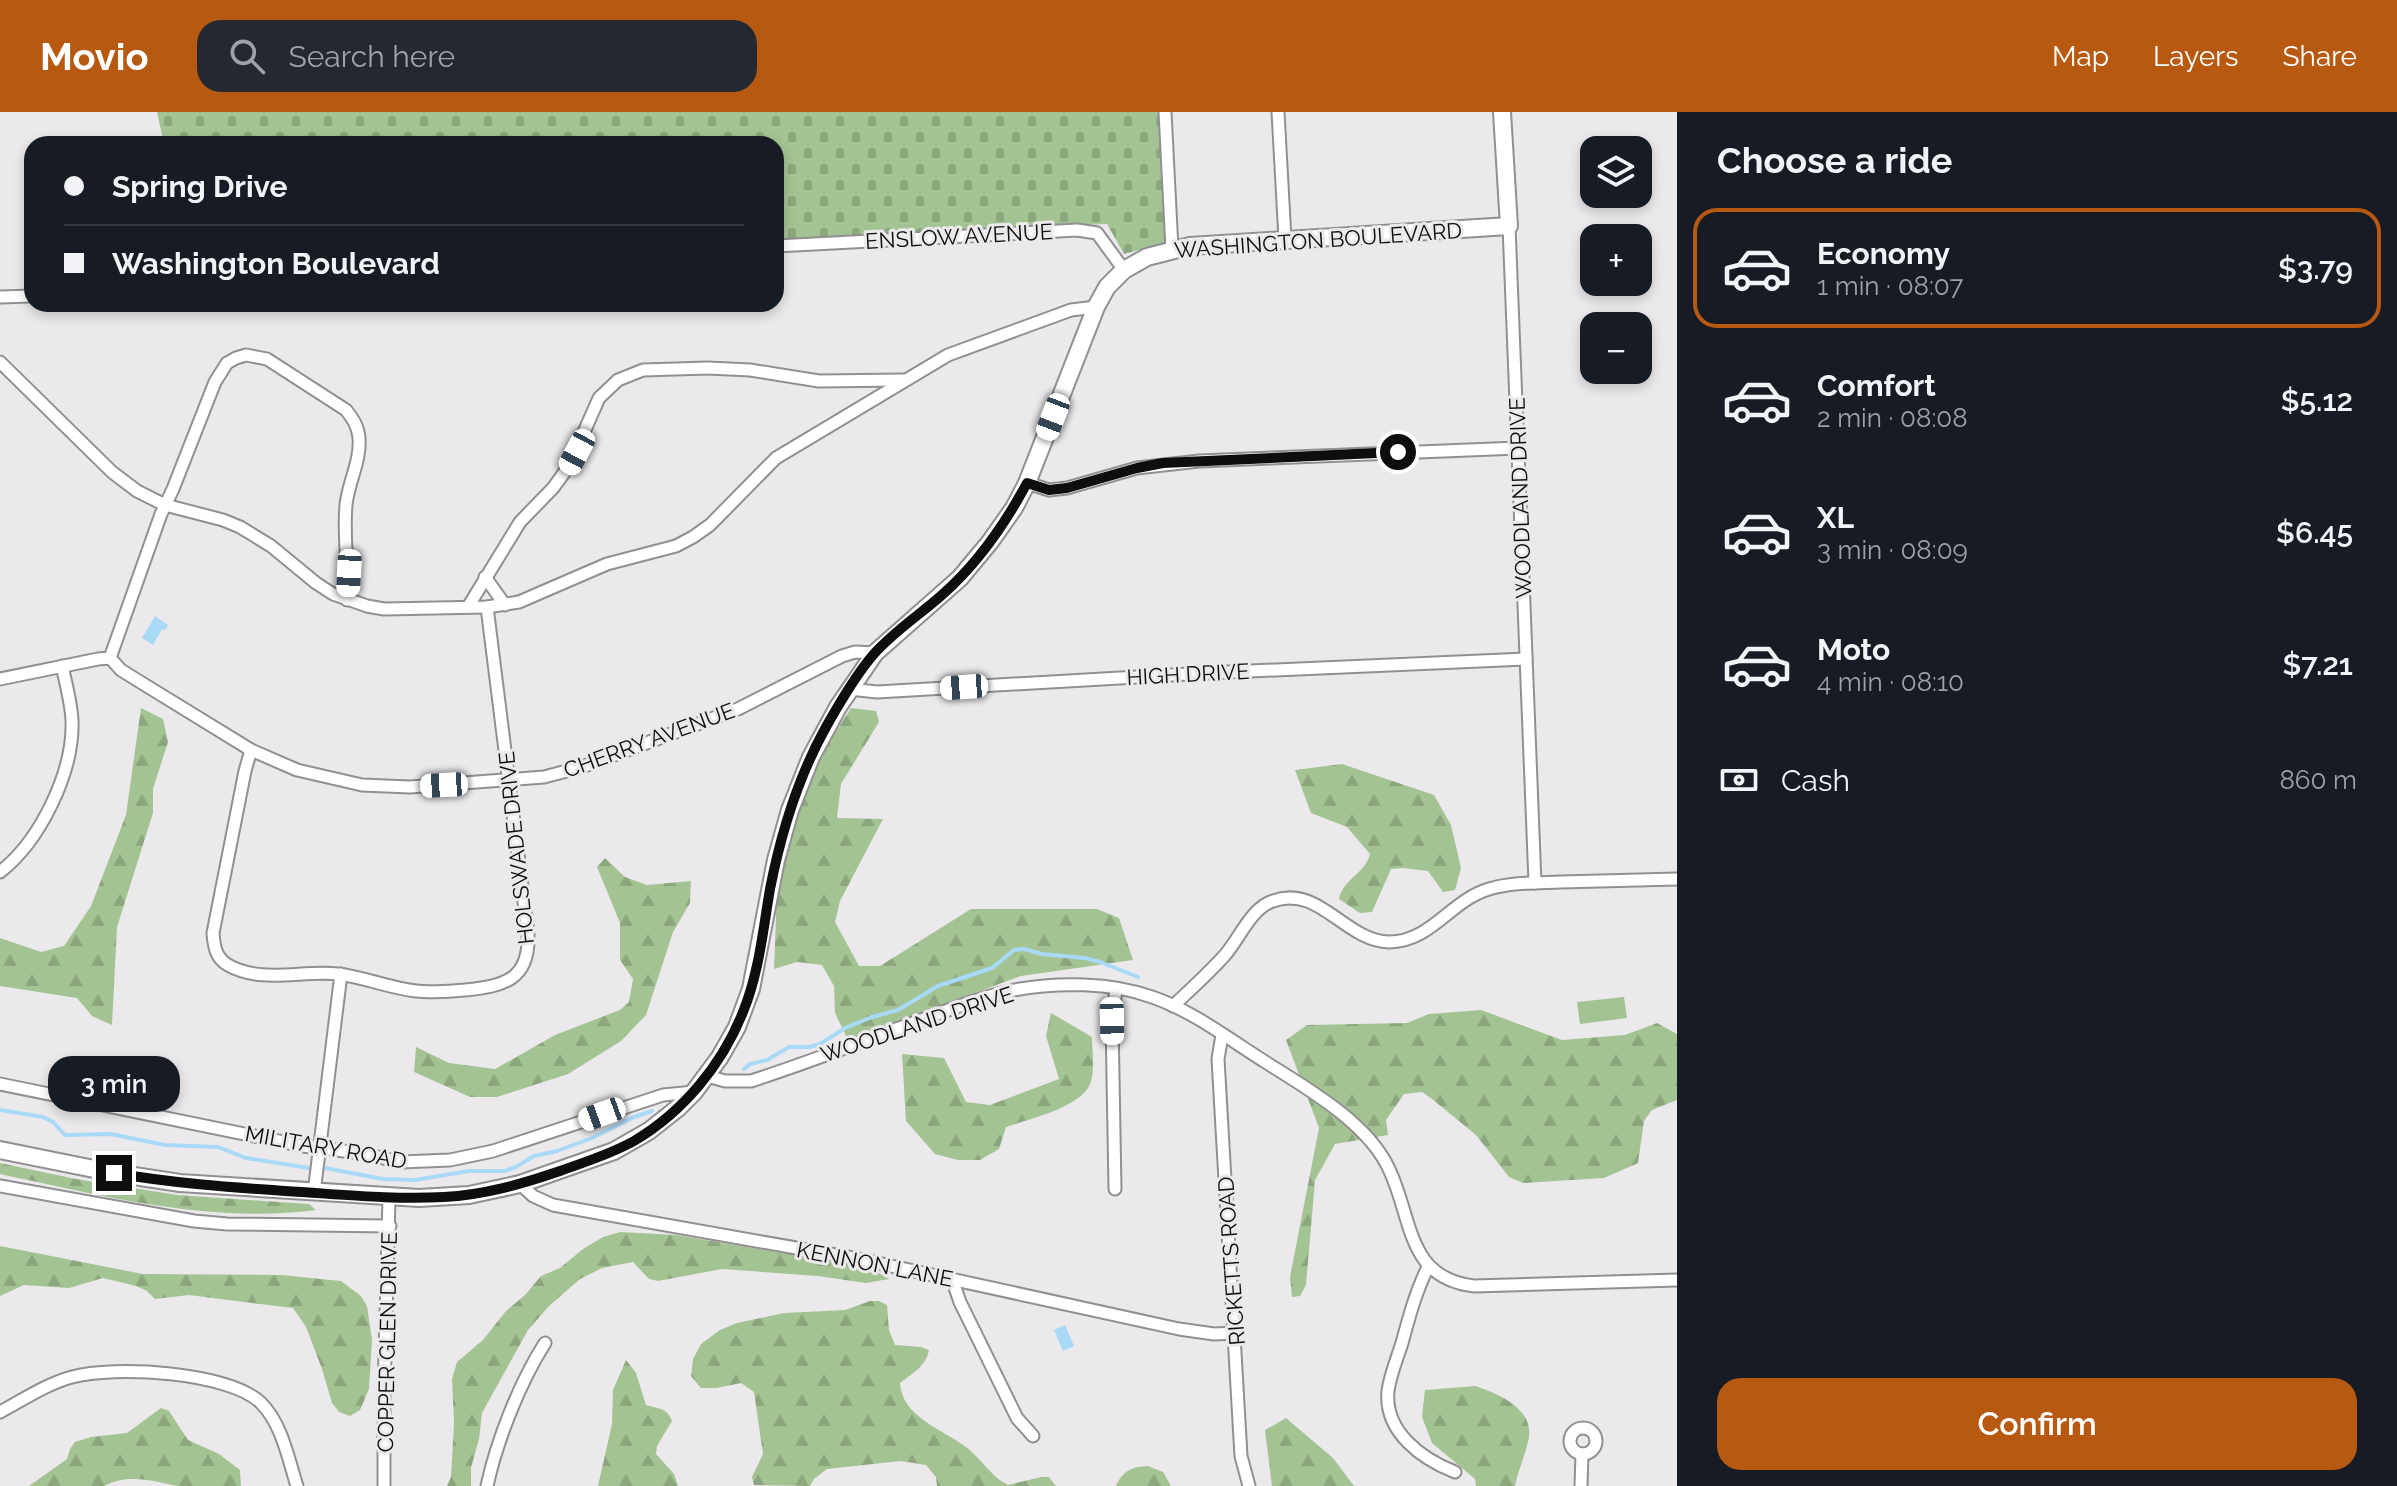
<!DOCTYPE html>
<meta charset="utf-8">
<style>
:root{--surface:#171b24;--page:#242831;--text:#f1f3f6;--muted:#9ea1a6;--line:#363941;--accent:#b85911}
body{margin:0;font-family:Raleway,sans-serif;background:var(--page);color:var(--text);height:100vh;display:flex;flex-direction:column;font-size:30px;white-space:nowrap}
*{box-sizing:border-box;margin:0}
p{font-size:26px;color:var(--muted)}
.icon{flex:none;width:44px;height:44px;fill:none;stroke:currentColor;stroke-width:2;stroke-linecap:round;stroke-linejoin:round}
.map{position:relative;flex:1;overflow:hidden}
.sheet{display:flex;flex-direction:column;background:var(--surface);width:720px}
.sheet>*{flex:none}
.banner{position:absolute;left:24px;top:24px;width:760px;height:176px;border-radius:24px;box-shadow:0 4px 12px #0003;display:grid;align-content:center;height:176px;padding:0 40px;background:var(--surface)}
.buttons{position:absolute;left:1580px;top:24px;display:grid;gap:16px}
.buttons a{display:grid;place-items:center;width:72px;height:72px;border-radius:16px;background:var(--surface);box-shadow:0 4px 12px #0003;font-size:40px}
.end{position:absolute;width:36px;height:36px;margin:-18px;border:10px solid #0f0e0f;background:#fff;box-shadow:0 0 0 4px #fff}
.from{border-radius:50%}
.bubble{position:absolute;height:56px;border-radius:24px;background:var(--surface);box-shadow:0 4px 12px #0003;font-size:26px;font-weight:600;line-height:56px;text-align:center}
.car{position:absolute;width:24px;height:48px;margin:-24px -12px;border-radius:10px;box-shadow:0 0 6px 2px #0007;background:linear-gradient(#fff 24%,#345 0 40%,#fff 0 76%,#345 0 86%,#fff 0)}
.banner b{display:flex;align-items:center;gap:28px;height:76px;font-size:30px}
.banner b+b{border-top:2px solid var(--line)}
.banner i{width:20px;height:20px;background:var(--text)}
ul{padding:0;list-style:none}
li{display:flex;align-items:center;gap:24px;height:120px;margin:0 16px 12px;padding:0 24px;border:4px solid transparent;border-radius:24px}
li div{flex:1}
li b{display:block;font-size:30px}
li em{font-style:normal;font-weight:600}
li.on{border-color:var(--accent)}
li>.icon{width:72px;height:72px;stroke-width:1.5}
h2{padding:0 40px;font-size:36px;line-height:96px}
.pay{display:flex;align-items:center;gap:20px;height:88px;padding:0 40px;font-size:30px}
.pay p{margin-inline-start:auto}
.primary-button{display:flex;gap:16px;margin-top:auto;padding:16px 40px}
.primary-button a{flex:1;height:92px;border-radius:24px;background:var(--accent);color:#fff;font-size:32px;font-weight:600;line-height:92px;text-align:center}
header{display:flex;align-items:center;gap:48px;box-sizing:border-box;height:112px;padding:0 40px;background:var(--accent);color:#fff}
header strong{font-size:38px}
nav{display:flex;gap:44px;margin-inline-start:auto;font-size:28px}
.search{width:560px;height:72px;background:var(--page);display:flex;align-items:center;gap:20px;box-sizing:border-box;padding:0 28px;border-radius:24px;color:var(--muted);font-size:30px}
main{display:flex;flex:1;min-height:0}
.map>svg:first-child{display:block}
</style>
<header>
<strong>Movio</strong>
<div class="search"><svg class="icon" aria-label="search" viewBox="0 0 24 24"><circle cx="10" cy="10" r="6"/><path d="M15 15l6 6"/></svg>Search here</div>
<nav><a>Map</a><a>Layers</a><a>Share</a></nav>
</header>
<main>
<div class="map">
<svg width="1677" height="1374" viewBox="0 0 1677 1374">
<defs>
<pattern id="forest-firs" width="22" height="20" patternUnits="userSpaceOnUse" patternTransform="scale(2)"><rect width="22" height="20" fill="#a4c392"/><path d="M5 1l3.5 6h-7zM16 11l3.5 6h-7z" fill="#8ca67d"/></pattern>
<pattern id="cemetery-stones" width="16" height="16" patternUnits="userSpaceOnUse" patternTransform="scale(2)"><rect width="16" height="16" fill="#a4c392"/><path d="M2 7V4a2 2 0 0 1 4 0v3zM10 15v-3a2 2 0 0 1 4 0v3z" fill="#8ca67d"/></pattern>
</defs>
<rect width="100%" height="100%" fill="#ece9ed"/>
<g fill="url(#forest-firs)">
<polygon points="141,596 163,607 168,630 153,677 153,701 117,815 112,913 92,904 77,886 0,874 0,826 41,840 64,834 91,794 126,703"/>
<polygon points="851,596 876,599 879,610 841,672 837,706 883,707 840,789 835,810 859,854 880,854 971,797 1097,797 1119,806 1133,848 1021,864 848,928 835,901 834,874 822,853 797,850 774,857 777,779 804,669"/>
<path d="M1342 652 1434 683 1451 713 1461 756 1455 778 1443 780 1428 759 1403 756 1391 757 1372 800 1360 801 1339 787C1343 767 1365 762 1370 742L1347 715 1311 701 1295 658Z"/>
<polygon points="605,746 625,765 647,773 691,769 690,791 673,820 646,903 621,929 568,962 497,985 470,985 414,960 416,935 449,951 495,957 555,923 620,898 629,890 633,867 620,848 620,811 597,755"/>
<polygon points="1481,898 1562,928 1625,923 1657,911 1677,922 1677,988 1652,998 1644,1009 1638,1051 1604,1066 1523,1071 1509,1065 1476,1023 1432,987 1422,980 1404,982 1386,1008 1388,1023 1335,1032 1315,1068 1306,1173 1300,1184 1292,1185 1290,1165 1319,1016 1286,928 1307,913 1407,911 1429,902"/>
<path d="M1051 901 1092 925C1092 940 1096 964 1088 976 1074 997 1029 1007 1006 1015L999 1037 980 1048H958L935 1042 906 1009 902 942 944 946 966 990 990 993 1059 967 1046 924Z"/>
<path d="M0 1051 76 1067 177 1083 309 1092 316 1098C210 1112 103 1084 0 1062Z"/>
<polygon points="620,1120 676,1123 856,1153 874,1158 889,1167 866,1171 818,1164 722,1157 658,1169 649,1167 633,1150 602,1156 580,1167 549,1194 528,1218 482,1301 479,1327 471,1356 471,1374 447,1374 451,1365 454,1311 452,1267 457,1250 483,1228 506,1199 525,1183 541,1164 560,1156 583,1137 603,1125"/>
<polygon points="0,1134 143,1162 281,1163 341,1169 361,1184 367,1194 372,1228 369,1277 360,1298 350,1304 339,1300 332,1291 322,1257 306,1215 293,1196 189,1183 155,1187 147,1179 136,1174 103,1166 69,1176 24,1173 0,1184"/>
<path d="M870 1189H879L887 1193 889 1218 895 1233 921 1235 929 1238C926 1254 912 1262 900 1271 902 1305 942 1317 966 1335 981 1346 991 1365 1008 1373L1041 1365H1049L1056 1374H937L936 1365 926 1353 901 1349 827 1357 814 1367 810 1374 754 1373 752 1365 763 1342 754 1280 741 1271 717 1276H701L691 1264 693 1247 701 1232 720 1218 737 1211 784 1201 845 1198Z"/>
<path d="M626 1248 636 1261 646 1293C658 1297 667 1295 672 1309L657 1334 656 1342 674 1362 678 1374H598L612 1312 613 1278Z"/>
<path d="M1475 1274C1497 1281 1533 1296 1529 1325 1526 1342 1518 1358 1515 1374H1476L1475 1367 1432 1331 1422 1305 1425 1278Z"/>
<path d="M161 1296 169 1299 188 1328 219 1342 240 1358 241 1374C222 1374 195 1374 178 1374 153 1369 129 1361 104 1374H29L67 1347 70 1337 75 1330 91 1325 127 1321Z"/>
<polygon points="1286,1306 1333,1346 1354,1374 1272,1374 1265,1318"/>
<path d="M1148 1354 1163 1360 1171 1374H1116C1123 1358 1132 1355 1148 1354Z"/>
</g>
<polygon fill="url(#cemetery-stones)" points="157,0 1160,0 1168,130 1124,142 1107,112 776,127 776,32 164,32"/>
<polygon fill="#a4c392" points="1624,885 1627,906 1580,912 1577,890"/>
<g fill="#a8d9f7">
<polygon points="155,504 168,513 165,518 162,517 153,533 142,526"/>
<polygon points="1065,1213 1074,1234 1063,1239 1054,1218"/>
</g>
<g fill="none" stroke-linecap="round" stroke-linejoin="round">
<g stroke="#a8d9f7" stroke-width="4">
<polyline points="744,957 750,952 767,948 789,935 810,935 820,932 845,916 872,905 898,898 938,874 992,856 1014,838 1024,837 1042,842 1085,846 1100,850 1138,865"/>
<polyline points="0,998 43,1005 53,1010 65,1023 111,1022 165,1033 218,1035 246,1046 309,1056"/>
<polyline points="325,1056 383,1067 415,1068 469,1059 505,1059 516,1055 534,1044 557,1039 592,1026 634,1005 652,999"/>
</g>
<g stroke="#928f93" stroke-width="15">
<g id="street">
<polyline points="1165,0 1172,137"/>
<polyline points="1278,0 1285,127"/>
<polyline points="1509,114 1535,771"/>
<polyline points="776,134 1077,118 1097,121 1124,158"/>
<polyline points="0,185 32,184"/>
<polyline points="0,250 112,360 137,379 165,393 223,408 240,415 271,434 316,471 333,482 367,494 384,497 487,495 519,490 607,452 676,434 693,425 710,413 776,346 948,243 1071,198 1096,195"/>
<polyline points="1027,371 1049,378 1067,376 1137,356 1199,349 1518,336"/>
<polyline points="485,465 505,493"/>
<polyline points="468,495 520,410 553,376 569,354 599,286 618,268 643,258 708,256 750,258 819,269 903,268"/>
<polyline points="110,546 121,558 137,568 251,638 297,658 362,673 410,675 544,665 582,655 738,597 842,544 855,540 875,541"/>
<path d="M0 567 98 547 110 546 161 402 173 377 215 270 227 251 236 246 246 243 267 247 346 298C353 307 358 314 359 326 361 349 348 371 346 393 343 425 349 456 347 488"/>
<polyline points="850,577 877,580 1206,561 1526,547"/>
<path d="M251 638 245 659 213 821C214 835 216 846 228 853 261 872 302 858 338 862 364 865 389 876 416 879 432 881 449 879 465 878 504 874 530 868 528 822L487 495"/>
<path d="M0 760C40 729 74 660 72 608 71 590 66 572 62 554"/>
<path d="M1173 894C1191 877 1209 861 1225 843 1240 826 1251 796 1273 789 1319 772 1345 829 1389 830 1431 830 1451 788 1489 777 1513 770 1537 771 1561 770 1600 769 1638 768 1677 767"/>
<polyline points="1222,923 1218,947 1241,1344 1249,1374"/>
<path d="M707 964 725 969H751C801 953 850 934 899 916 937 903 975 886 1014 878 1057 870 1111 870 1152 885 1193 899 1230 928 1267 951 1308 977 1368 1011 1389 1057 1413 1107 1406 1166 1474 1174L1677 1168"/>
<polyline points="0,972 303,1034 360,1041 401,1050 450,1048 493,1039 663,983 694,980"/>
<polyline points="520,1072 533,1084 553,1093 864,1148 1179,1217 1214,1222 1236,1221"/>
<polyline points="0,1074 194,1109 227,1112 390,1114"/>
<polyline points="1115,1077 1112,909 1116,877"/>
<polyline points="314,1081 341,862"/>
<path d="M1428 1155C1416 1179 1409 1205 1402 1231 1397 1247 1390 1263 1388 1279 1384 1320 1422 1347 1455 1360"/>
<polyline points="952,1167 960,1190 1017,1306 1033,1324"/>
<path d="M0 1300C23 1288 46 1272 72 1265 113 1253 230 1260 261 1291 282 1312 288 1346 297 1374"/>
<circle cx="1583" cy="1329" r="13"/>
<polyline points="384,1374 384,1283 389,1085"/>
<path d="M487 1374C497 1328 520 1270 545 1231"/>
<polyline points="1581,1374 1582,1342"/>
</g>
</g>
<g stroke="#928f93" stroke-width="20">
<polyline id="secondary" points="0,1038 114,1061 180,1071 419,1086 469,1083 520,1072 614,1039 649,1019 678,996 694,980 720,945 737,915 751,877 776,748 790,698 811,645 838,595 875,541 960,466 990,430 1014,396 1027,371 1096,195 1107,175 1124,158 1147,145 1190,134 1509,114 1502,0"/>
</g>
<use href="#street" stroke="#fff" stroke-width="11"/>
<use href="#secondary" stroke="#fff" stroke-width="16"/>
</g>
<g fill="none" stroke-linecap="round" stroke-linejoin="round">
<path stroke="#0f0e0f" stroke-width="10" d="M114 1061C171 1071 228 1075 285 1079 338 1082 391 1088 444 1085 484 1083 522 1072 560 1059 585 1050 611 1042 634 1029 683 1000 722 953 743 900 759 861 763 818 770 777 781 721 798 665 826 615 840 590 855 564 873 543 893 520 921 502 943 482 978 451 1005 412 1027 371L1049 378 1067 376 1137 356 1163 351 1398 340"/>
</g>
<g text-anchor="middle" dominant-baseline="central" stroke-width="6" stroke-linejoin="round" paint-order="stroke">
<g font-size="22" fill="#0f0e0f" stroke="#ece9ed">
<text transform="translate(959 124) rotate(-3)">ENSLOW AVENUE</text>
<text transform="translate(1318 128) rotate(-4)">WASHINGTON BOULEVARD</text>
<text transform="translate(1520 386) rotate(-92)">WOODLAND DRIVE</text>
<text transform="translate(1188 562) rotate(-3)">HIGH DRIVE</text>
<text transform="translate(649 628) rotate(-20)">CHERRY AVENUE</text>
<text transform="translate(516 736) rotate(-96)">HOLSWADE DRIVE</text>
<text transform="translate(917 912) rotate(-18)">WOODLAND DRIVE</text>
<text transform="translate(326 1035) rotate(10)">MILITARY ROAD</text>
<text transform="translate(1231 1149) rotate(-94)">RICKETTS ROAD</text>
<text transform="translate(875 1152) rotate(11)">KENNON LANE</text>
<text transform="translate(387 1230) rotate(-89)">COPPER GLEN DRIVE</text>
</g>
</g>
</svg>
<div class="buttons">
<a><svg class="icon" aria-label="layers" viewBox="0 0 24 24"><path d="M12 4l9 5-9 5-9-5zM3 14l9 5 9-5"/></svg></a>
<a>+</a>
<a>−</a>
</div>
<i class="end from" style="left:1398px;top:340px"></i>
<i class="end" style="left:114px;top:1061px"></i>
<div class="bubble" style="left:48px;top:944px;width:132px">3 min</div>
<i class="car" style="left:1053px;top:305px;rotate:201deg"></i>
<i class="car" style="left:577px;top:340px;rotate:208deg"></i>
<i class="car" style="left:349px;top:461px;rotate:183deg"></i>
<i class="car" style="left:964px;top:575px;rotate:266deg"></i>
<i class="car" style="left:444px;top:673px;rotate:267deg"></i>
<i class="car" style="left:1112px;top:909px;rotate:179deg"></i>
<i class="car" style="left:602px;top:1002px;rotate:250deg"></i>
<div class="banner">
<b><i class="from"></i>Spring Drive</b>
<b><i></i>Washington Boulevard</b>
</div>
</div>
<section class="sheet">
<h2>Choose a ride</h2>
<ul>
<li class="on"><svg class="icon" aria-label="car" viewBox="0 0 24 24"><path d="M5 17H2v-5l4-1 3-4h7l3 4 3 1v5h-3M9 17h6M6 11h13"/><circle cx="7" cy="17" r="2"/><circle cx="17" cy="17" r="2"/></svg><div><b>Economy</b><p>1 min · 08:07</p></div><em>$3.79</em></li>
<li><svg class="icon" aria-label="car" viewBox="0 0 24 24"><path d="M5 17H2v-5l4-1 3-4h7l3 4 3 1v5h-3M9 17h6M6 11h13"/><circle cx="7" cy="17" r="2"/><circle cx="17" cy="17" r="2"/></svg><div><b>Comfort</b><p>2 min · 08:08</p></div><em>$5.12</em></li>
<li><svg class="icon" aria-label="car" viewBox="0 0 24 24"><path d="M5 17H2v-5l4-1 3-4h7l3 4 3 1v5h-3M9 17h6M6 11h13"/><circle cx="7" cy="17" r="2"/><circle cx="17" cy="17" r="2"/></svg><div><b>XL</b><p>3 min · 08:09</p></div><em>$6.45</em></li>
<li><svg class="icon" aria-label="car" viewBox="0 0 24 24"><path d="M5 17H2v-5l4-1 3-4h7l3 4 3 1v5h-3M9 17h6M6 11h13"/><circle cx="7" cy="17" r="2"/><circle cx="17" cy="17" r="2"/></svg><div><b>Moto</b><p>4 min · 08:10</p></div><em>$7.21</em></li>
</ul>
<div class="pay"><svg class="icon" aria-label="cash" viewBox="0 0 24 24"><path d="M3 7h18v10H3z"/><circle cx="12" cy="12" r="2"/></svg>Cash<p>860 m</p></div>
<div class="primary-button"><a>Confirm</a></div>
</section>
</main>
